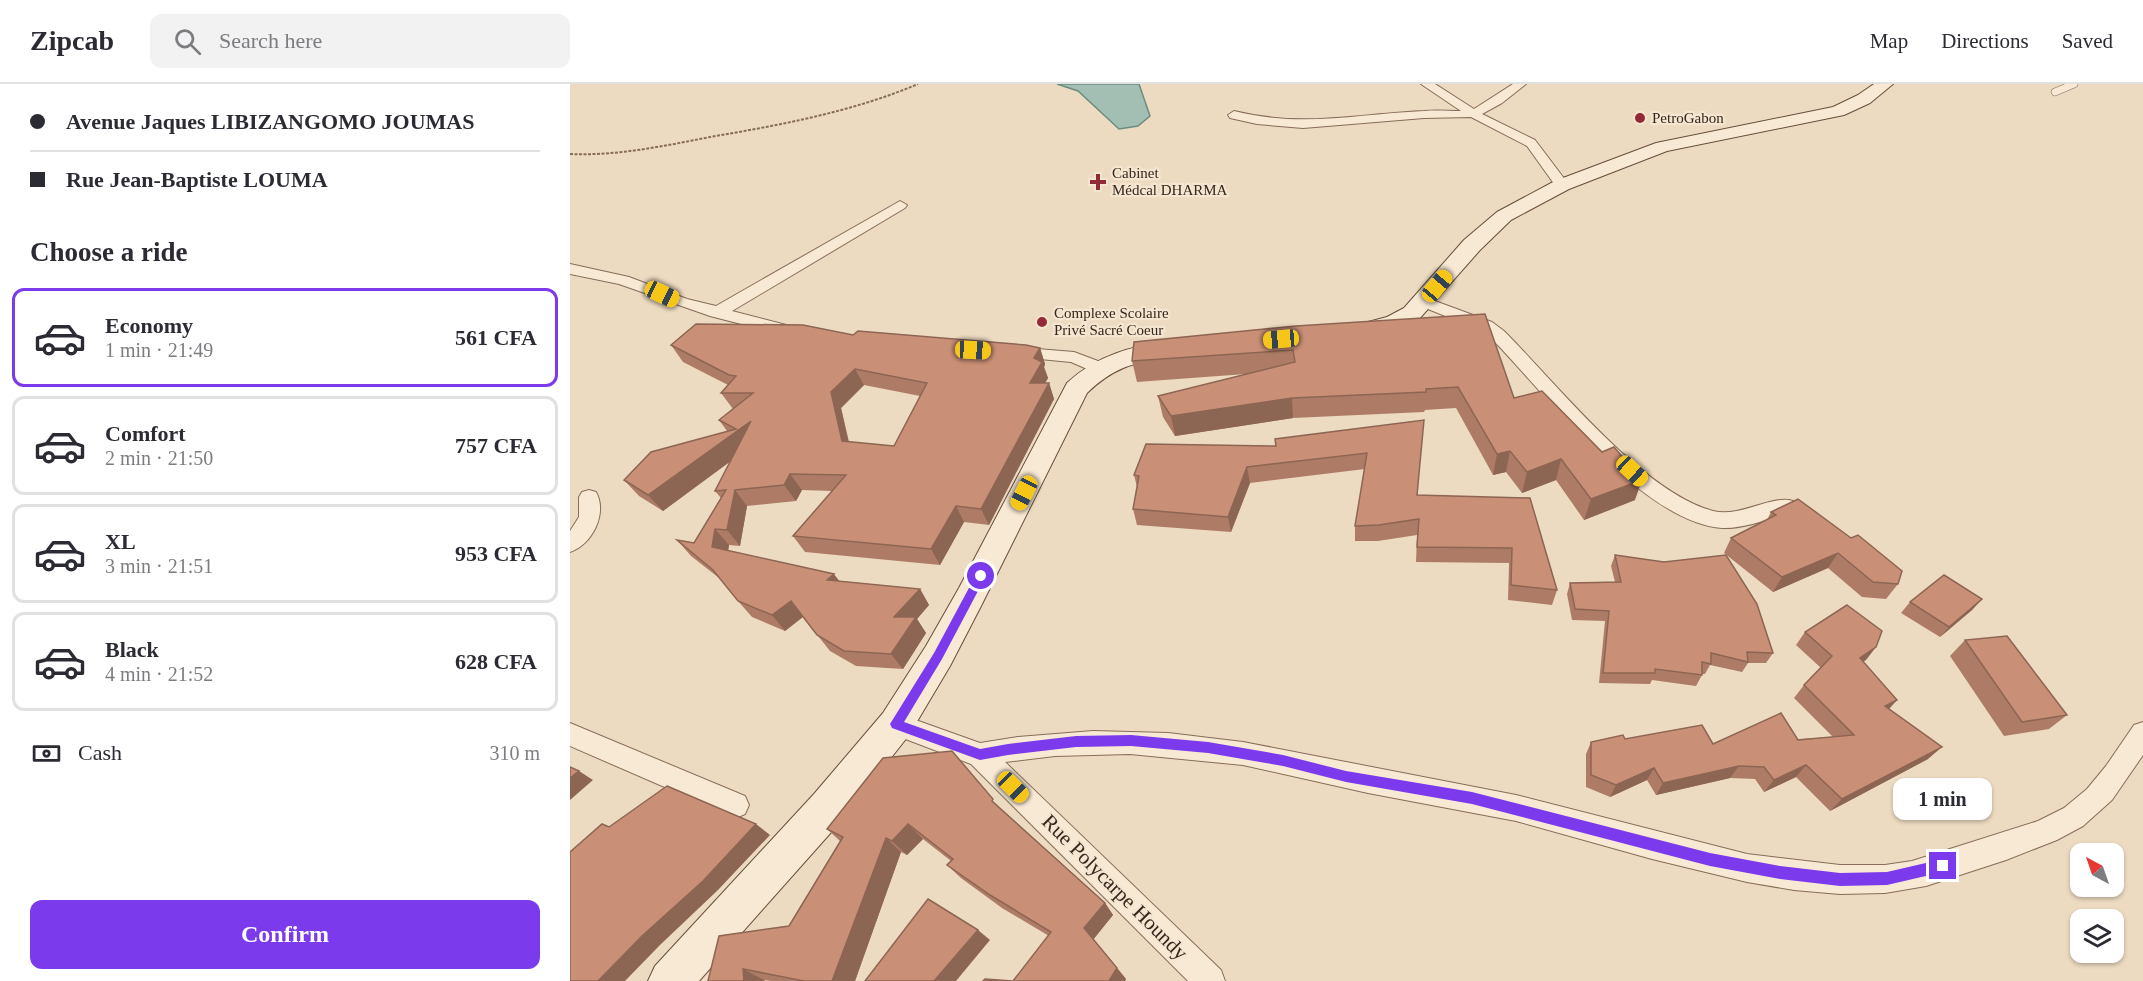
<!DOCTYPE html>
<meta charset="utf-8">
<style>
:root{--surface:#fff;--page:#f2f2f3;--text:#2b2b33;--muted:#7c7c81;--line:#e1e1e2;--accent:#7c3aed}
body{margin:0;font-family:"Times New Roman",serif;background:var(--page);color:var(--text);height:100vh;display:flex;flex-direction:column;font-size:22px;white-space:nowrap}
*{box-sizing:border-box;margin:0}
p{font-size:20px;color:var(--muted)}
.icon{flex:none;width:33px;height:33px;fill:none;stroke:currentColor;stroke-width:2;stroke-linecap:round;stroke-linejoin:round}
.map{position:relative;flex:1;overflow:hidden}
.details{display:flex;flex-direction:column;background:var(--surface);width:570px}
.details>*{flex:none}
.hud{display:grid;align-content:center;height:132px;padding:0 30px;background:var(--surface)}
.needle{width:39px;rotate:320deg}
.controls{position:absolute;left:1500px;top:759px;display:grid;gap:12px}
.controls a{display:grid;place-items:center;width:54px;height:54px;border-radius:12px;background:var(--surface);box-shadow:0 2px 4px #0004;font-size:30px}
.end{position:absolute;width:27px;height:27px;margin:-14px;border:8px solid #7c3aed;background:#fff;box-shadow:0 0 0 3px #fff}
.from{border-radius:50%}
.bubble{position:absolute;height:42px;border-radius:12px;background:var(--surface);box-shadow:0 2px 4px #0004;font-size:20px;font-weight:600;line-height:42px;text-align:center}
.car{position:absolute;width:18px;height:36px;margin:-18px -9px;border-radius:8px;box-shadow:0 0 4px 2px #0007;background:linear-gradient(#f5c518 24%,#345 0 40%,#f5c518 0 76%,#345 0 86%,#f5c518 0)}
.hud b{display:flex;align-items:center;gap:21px;height:57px;font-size:22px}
.hud b+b{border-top:2px solid var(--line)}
.hud i{width:15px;height:15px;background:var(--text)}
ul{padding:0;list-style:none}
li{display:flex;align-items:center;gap:18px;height:99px;margin:0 12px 9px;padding:0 18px;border:3px solid var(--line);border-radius:12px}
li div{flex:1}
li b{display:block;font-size:22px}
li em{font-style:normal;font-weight:600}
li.on{border-color:var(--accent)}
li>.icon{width:54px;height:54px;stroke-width:1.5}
h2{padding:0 30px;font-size:27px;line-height:72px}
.pay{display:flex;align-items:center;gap:15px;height:66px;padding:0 30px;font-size:22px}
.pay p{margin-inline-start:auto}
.cta{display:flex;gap:12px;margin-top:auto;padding:12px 30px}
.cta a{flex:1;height:69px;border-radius:12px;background:var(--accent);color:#fff;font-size:24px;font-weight:600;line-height:69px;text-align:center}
header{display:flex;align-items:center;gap:36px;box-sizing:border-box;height:84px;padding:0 30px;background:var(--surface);border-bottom:2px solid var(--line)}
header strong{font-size:28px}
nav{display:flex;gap:33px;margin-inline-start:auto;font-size:21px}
.search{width:420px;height:54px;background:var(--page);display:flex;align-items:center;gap:15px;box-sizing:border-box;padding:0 21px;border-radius:12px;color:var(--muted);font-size:22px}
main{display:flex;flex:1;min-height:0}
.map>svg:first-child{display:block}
</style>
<header>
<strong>Zipcab</strong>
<div class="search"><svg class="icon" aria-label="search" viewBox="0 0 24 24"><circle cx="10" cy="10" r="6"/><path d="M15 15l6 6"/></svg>Search here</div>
<nav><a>Map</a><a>Directions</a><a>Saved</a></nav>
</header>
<main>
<section class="details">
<div class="hud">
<b><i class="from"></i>Avenue Jaques LIBIZANGOMO JOUMAS</b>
<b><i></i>Rue Jean-Baptiste LOUMA</b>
</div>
<h2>Choose a ride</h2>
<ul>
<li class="on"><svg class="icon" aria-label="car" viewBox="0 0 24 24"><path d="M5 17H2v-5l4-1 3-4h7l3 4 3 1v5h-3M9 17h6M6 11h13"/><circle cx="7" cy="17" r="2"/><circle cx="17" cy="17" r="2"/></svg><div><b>Economy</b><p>1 min · 21:49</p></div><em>561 CFA</em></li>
<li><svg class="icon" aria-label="car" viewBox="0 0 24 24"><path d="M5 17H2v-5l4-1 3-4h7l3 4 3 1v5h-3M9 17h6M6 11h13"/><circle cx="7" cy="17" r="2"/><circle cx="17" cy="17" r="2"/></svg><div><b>Comfort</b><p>2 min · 21:50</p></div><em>757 CFA</em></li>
<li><svg class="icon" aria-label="car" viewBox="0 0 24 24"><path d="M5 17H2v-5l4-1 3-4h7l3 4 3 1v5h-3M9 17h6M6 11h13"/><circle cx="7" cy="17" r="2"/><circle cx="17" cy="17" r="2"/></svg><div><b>XL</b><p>3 min · 21:51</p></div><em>953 CFA</em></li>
<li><svg class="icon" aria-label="car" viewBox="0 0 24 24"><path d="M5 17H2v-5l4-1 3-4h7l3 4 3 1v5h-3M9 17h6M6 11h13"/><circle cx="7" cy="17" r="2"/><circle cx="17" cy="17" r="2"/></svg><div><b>Black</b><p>4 min · 21:52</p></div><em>628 CFA</em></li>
</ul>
<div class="pay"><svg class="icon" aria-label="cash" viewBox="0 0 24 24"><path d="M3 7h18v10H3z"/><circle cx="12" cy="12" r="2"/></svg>Cash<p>310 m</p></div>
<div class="cta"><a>Confirm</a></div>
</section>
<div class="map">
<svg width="1573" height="897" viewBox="0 0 1573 897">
<rect width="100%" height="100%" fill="#eddbc1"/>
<polygon fill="#a3bfb4" stroke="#6b8d80" stroke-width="1.5" points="487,0 569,0 580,32 568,42 549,45 508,7"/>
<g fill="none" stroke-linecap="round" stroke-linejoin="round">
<g stroke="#866c59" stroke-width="8">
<polyline id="lane" points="1485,8 1504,0"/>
</g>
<g stroke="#866c59" stroke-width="2">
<g id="street">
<path d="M851 0H865L904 25 943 0H956L932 19 912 30 965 56 999 101 997 104H987L957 62 901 33 854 34 733 44 687 40 660 34 658 31 664 27C733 44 786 30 854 27 866 26 879 27 891 27Z"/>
<polygon points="330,117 337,121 335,124 162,227 224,243 226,247 218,252 140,232 49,200 0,190 0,180 59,193 117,215 146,222"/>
<path d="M854 213 922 238 934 247C987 300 1072 408 1143 427 1171 434 1202 410 1223 417L1226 422 1223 427C1201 434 1175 445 1152 444 1072 438 976 310 922 255L910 246 848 221 846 218Z"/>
<polygon points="443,263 504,268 536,280 539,284 536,288 524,288 501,278 437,272 434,268 437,264"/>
<path d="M19 406 26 408C38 429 22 461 0 468V447L9 433V413L12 408Z"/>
<polygon points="326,629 410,659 448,653 523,647 598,649 673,658 946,711 1177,770 1270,781 1315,781 1342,777 1468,737 1494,724 1517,705 1536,682 1564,641 1573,638 1573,671 1542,716 1513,742 1487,756 1436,776 1356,802 1315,809 1270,810 1224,806 1177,798 1082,775 946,737 798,709 673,681 560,670 485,672 435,678 651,886 655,897 618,897 401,680 317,648 313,640 317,632"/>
<polygon points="0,639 175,712 179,721 175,730 166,734 0,662"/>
</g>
</g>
<g stroke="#674d3c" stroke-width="2">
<g id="secondary">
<polygon points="1304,0 1323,0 1300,19 1274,31 1097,67 999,105 941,136 910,166 850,234 833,243 791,254 783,252 779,247 783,242 817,233 834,224 894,156 927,128 985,97 1086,59 1263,23 1288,11"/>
<path d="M602 257 611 259 614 264 611 269C571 279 549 278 517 309L411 522 380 582 339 651 272 736 129 897H78L85 882 244 710 313 629 356 562 389 504 497 299C527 271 562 262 602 257Z"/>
</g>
</g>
<path stroke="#866c59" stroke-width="2" stroke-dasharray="3 1.5" stroke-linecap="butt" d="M0 70C47 72 94 62 140 53 210 41 282 28 348 0"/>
<use href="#lane" stroke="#f8e9d4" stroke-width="7"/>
<use href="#street" fill="#f8e9d4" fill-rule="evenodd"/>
<use href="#secondary" fill="#f8e9d4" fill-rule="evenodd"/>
</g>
<g fill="#ae7c66" fill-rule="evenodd">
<polygon points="726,242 944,314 1065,416 1014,436 986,396 952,409 936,388 923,391 886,324 855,326 854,328 723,334 605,352 593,333 588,312 676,290 567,298 562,277"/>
<path d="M283 251 470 264 475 280 474 283 478 294 475 299H479L484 315 419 441 394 438 370 481 235 468 223 452 262 407 232 406 226 417 177 422 170 462 159 461 158 467 270 497 350 505 359 521 347 535 356 549 333 585 286 582 260 567 233 533 215 547 182 533 168 517 153 497 121 472 107 456 124 459 151 414 145 407 161 377 93 427 69 412 54 396 157 347 149 336 163 325 151 309 158 301 113 278 101 261ZM294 301 350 312 324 362 279 358 271 324Z"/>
<polygon points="854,336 847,411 960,414 987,506 982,521 938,516 939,479 846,478 847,451 808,457 785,457 785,442 795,385 680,399 661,448 567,441 563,425 567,403 564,391 706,362 705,355"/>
<polygon points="1201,428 1328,500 1316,515 1292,513 1258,484 1203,508 1154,469 1161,454 1197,436"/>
<polygon points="1045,471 1203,569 1196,579 1178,579 1172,588 1140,581 1135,590 1132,590 1132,591 1126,602 1082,596 1080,600 1029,599 1035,537 1002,536 997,510 1000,499 1045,498 1041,482"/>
<polygon points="1412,515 1402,526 1370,553 1331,529 1340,518"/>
<polygon points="1235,548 1306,563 1293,578 1327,616 1319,625 1358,675 1260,727 1226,693 1194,708 1185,695 1160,694 1086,711 1077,696 1040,713 1016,703 1016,670 1021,658 1055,655 1143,660 1263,653 1224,614 1234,601 1251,584 1226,561"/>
<polygon points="1395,556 1497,631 1479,645 1434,652 1380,572"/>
<polygon points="431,725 535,819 543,831 523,855 556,895 555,897 413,897 443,897 479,852 432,824 391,794 377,781 381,777 353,755 337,771 331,768 285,897 201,897 194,896 195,897 138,897 219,842 270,757 257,745"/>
</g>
<g fill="#8d6553">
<polygon points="470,264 475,280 474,283 478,294 466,315 460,299 464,274"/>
<polygon points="285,285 294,301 271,324 282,373 272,357 261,308"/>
<polygon points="479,299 484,315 419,441 411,425"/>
<polygon points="722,314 723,334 605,352 601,332"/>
<polygon points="181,337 193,353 93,427 78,411"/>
<polygon points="940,367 936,388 923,391 927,370"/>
<polygon points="991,375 986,396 952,409 957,388"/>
<polygon points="677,383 680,399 661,448 658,433"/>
<polygon points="220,390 232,406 226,417 214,401"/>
<polygon points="1072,396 1065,416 1014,436 1021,415"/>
<polygon points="165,406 177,422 170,462 157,446"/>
<polygon points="386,422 394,438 370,481 361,465"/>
<polygon points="145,445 159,461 156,479 142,463"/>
<polygon points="1268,469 1258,484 1203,508 1212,493"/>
<polygon points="264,490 276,506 257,496"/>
<polygon points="350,505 359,521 347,535 356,549 333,585 321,570 324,533"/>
<polygon points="1412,515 1402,526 1370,553 1379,543"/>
<polygon points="221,517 234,532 215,547 202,531"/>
<polygon points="1306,563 1296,576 1279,587 1290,574"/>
<polygon points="1327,616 1315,629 1315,622"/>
<polygon points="1372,663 1358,675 1260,727 1272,715"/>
<polygon points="1236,681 1226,693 1194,708 1204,696"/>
<polygon points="1169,682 1160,694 1086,711 1093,699"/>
<polygon points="1084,684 1077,696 1040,713 1046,701"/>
<polygon points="9,687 23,696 0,716 0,694"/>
<polygon points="186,740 200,751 148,806 90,861 55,897 28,897 72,852"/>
<polygon points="338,740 353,755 337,771 322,757"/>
<polygon points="316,754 331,768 285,897 262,897"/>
<polygon points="535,819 543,831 523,856 514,844"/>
<polygon points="408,846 420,856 386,897 364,897"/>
<polygon points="547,884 556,895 555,897 539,897"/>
<polygon points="173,885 194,896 195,897 174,897"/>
</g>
<g fill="#ca9077" stroke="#8d6553" stroke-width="1.5" fill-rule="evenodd">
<polygon points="915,230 944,314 972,307 1032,368 1044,363 1072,396 1021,415 991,375 957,388 940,367 927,370 888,303 856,305 856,308 722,314 601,332 588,312 725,278 723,266 562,277 564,258 726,242"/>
<path d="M126 240 233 241 283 251 288 247 456 261 470 264 464 274 472 278 460 299H479L411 425 386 422 361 465 223 452 276 391 220 390 214 401 165 406 157 446 145 445 142 463 264 490 257 496 350 505 324 533H346L321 570 274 567 247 551 221 517 202 531 168 517 143 486 107 456 124 459 156 406 145 407 181 337 78 411 54 396 81 368 166 345 149 336 183 309H151L166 292 159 291 101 261ZM285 285 357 299 324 362 272 357 261 308Z"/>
<polygon points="854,336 847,411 960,414 987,506 941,501 942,464 847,463 849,435 809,441 785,442 797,369 677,383 658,433 563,425 569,392 564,391 576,360 706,362 705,355"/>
<polygon points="1228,415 1281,454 1288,451 1332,487 1328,500 1303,498 1268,469 1212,493 1161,454 1206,431 1201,428"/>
<polygon points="1045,471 1094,478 1156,471 1187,520 1203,569 1177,568 1178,578 1141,569 1141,580 1132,578 1132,591 1085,585 1085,589 1033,589 1039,527 1005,525 1000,499 1051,498"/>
<polygon points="1374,491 1412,515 1379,543 1340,518"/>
<polygon points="1277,521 1312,547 1306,563 1290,574 1327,616 1315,622 1372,663 1272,715 1236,681 1204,696 1194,683 1169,682 1093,699 1084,684 1046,701 1021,691 1021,658 1053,651 1055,655 1132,641 1143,660 1211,629 1228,656 1284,651 1234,601 1262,572 1235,548"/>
<polygon points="1437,552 1497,631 1452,638 1395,556"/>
<polygon points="382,667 423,715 422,717 535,819 514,844 547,884 539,897 413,897 415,895 443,897 481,848 420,811 377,781 383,775 338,740 322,757 316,754 262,897 234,897 173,885 174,897 138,897 149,852 219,842 273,753 257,745 313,674"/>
<polygon points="0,683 9,687 0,694"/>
<polygon points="97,702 186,740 133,797 72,852 28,897 0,897 0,768 32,740 39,743"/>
<polygon points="358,815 408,846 364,897 295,897"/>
</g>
<polygon fill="#7c3aed" points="411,488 416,492 372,575 334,638 410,665 438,660 506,652 561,651 638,658 713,671 776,687 902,708 1140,769 1210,782 1270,789 1317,788 1373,775 1378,777 1380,782 1378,786 1373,788 1317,801 1270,802 1210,795 1140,782 902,720 776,698 713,682 638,669 561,662 506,663 438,671 410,676 322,644 320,640 364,569 407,489"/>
<g fill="#942a37" stroke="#f4e6d0" stroke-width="2">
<circle cx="1070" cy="34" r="6"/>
<path d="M525 89h6v6h6v6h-6v6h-6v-6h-6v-6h6z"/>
<circle cx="472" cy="238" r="6"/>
</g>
<g text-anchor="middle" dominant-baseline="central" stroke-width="4.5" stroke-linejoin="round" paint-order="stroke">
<g font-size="15" fill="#36261d" stroke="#f4e6d0" text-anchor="start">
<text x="1082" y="34">PetroGabon</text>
<text x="542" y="89">Cabinet<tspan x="542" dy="17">Médcal DHARMA</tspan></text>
<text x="484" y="229">Complexe Scolaire<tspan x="484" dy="17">Privé Sacré Coeur</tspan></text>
</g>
<g font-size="21" fill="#36261d" stroke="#f4e6d0">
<text transform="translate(545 803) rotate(45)">Rue Polycarpe Houndy</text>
</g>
</g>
</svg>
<div class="controls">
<a><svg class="needle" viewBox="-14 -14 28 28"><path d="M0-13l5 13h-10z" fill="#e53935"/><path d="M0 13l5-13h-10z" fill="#7c7c81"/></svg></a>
<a><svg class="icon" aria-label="layers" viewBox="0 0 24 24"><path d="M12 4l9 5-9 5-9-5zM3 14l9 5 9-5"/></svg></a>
</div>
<i class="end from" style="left:411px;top:492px"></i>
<i class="end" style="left:1373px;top:782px"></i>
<div class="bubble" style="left:1323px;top:694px;width:99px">1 min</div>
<i class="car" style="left:867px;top:202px;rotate:40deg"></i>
<i class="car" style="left:92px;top:210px;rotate:115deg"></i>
<i class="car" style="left:711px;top:255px;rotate:265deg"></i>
<i class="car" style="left:403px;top:266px;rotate:93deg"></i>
<i class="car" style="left:1062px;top:387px;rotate:133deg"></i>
<i class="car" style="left:454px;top:409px;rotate:207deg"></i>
<i class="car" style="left:443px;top:703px;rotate:135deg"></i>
</div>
</main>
